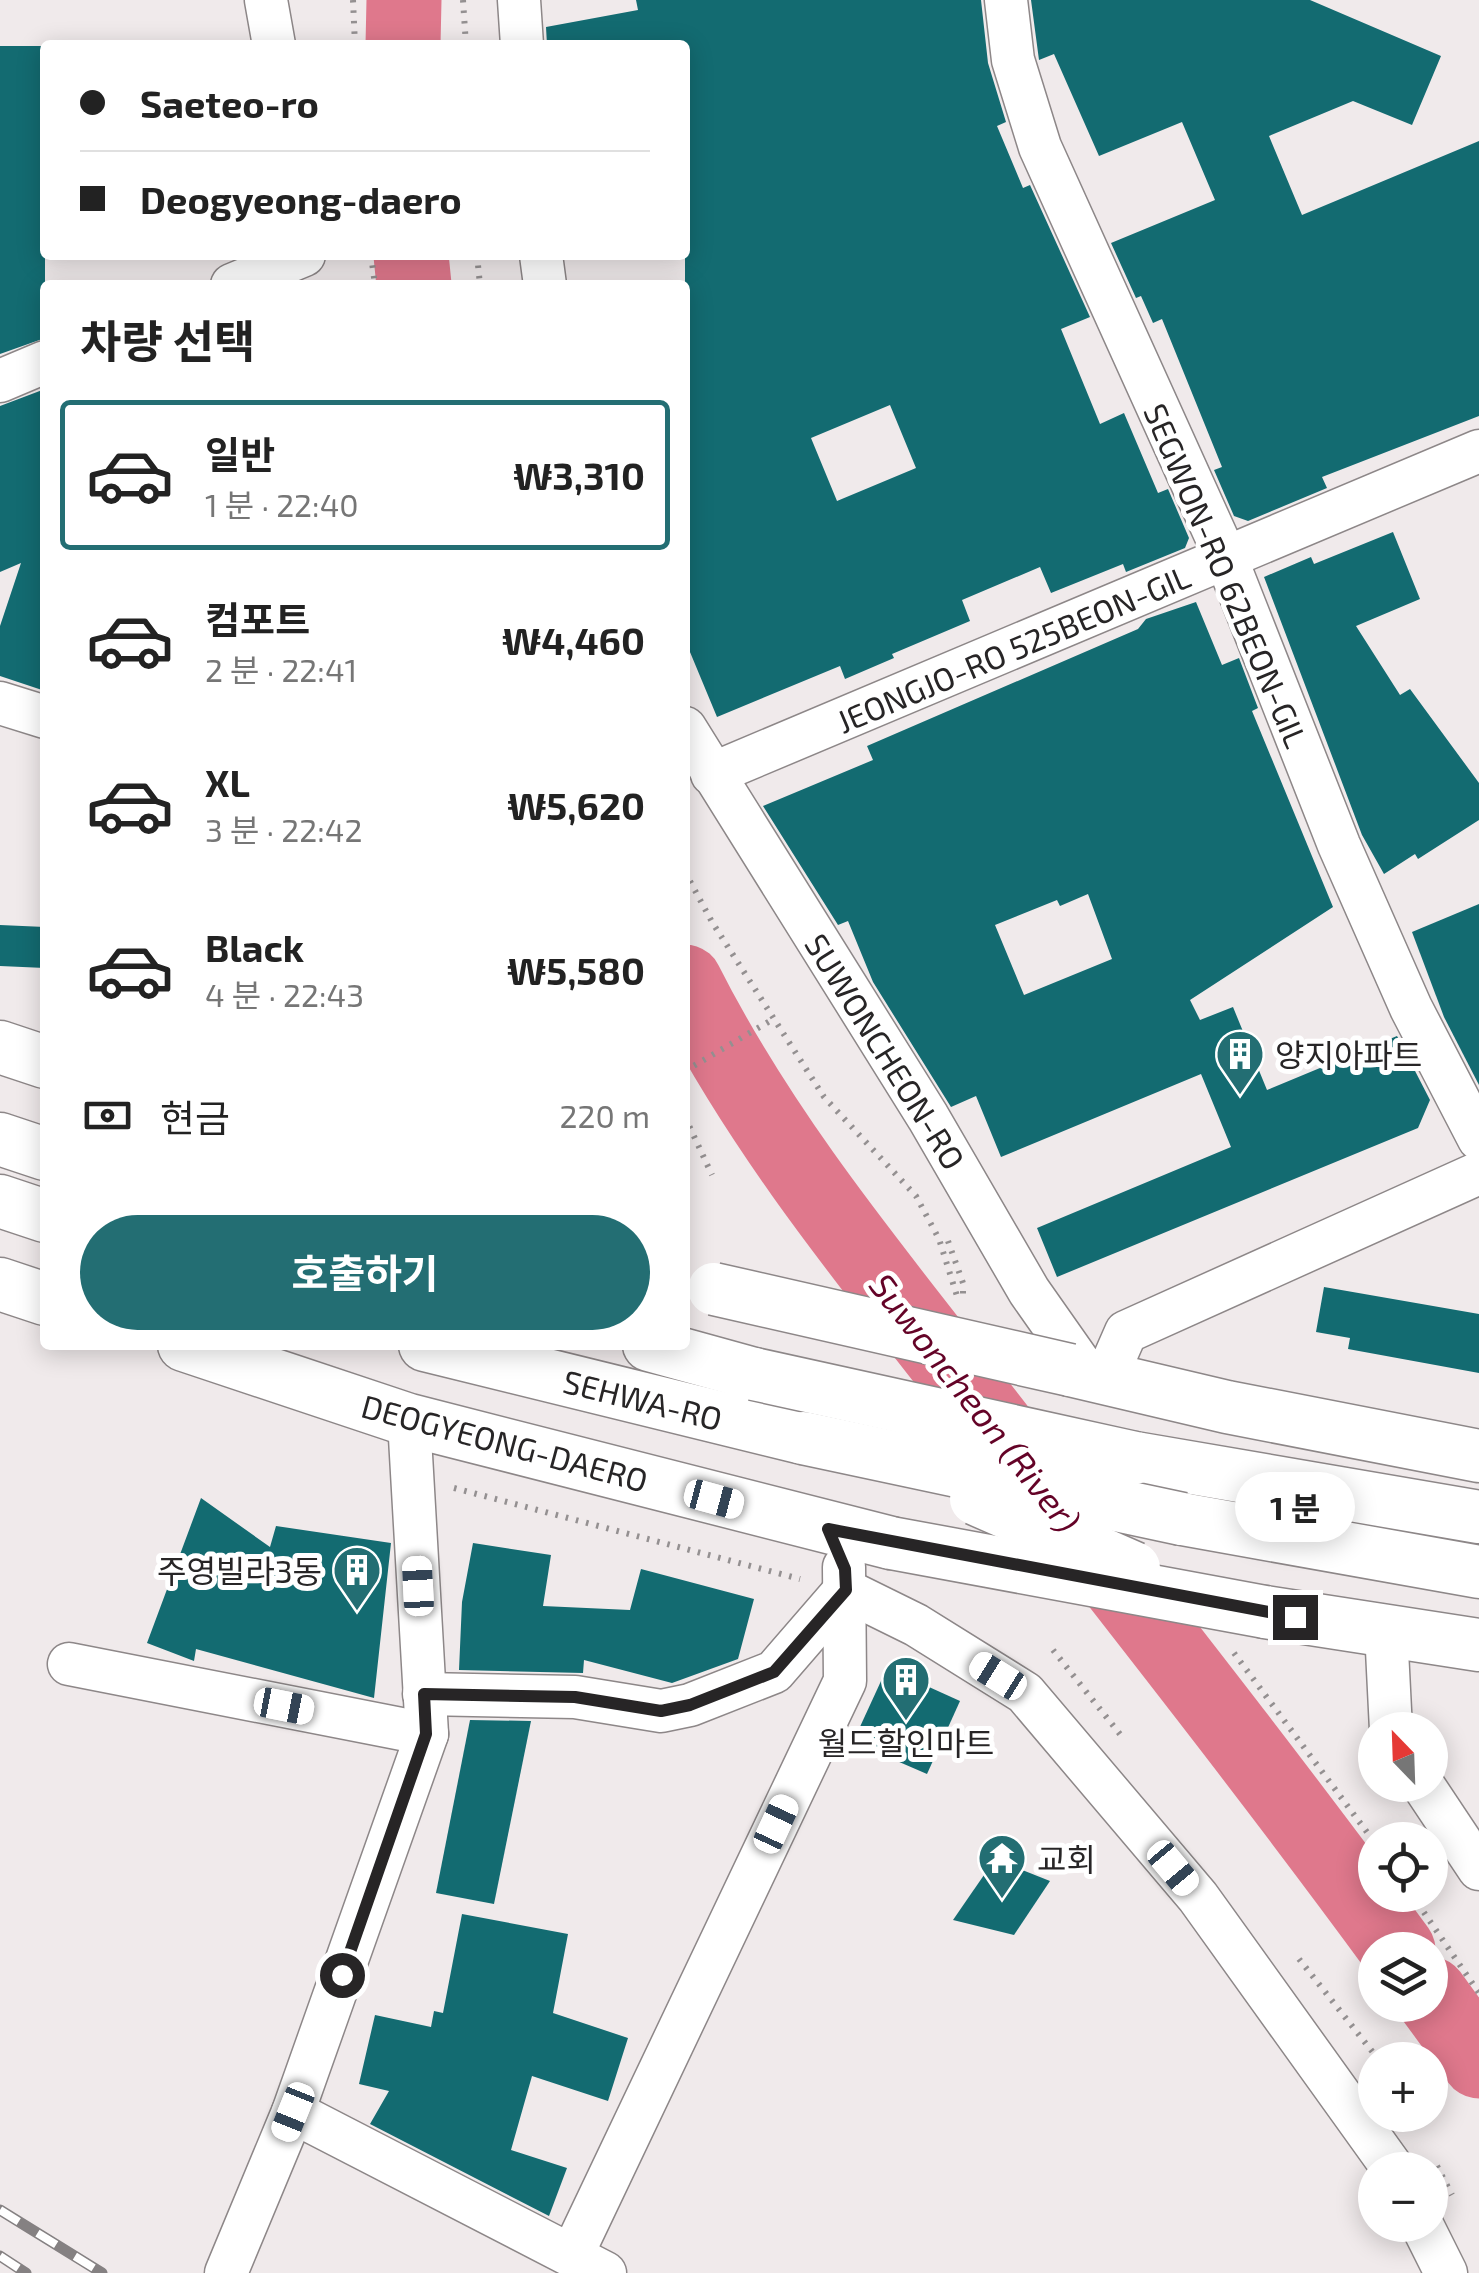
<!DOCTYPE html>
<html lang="ko">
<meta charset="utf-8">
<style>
:root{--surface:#fff;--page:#f2f2f2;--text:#222;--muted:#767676;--line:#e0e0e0;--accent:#236e73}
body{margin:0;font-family:"Exo 2","Noto Sans KR",sans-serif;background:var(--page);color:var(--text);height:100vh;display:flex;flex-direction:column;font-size:38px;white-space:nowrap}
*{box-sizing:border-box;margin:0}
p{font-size:32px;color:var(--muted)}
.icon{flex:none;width:55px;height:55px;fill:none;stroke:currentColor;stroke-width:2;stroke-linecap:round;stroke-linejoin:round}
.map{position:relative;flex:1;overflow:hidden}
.sheet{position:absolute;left:40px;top:280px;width:650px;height:1070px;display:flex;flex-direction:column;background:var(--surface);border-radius:10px;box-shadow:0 5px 25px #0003}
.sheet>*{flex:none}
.top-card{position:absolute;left:40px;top:40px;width:650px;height:220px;border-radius:10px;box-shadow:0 5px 25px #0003;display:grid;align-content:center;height:220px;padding:0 40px;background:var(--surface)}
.needle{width:65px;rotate:337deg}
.buttons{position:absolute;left:1358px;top:1712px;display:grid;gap:20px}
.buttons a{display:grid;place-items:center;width:90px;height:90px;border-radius:50%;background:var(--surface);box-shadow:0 5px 25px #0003;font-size:50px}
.end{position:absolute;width:45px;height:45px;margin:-22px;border:12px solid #272526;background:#fff;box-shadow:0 0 0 5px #fff}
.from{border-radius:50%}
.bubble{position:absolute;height:70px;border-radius:35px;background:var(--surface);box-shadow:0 5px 25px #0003;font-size:32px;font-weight:700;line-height:70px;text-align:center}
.car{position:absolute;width:30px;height:60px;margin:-30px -15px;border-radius:12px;box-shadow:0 0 8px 2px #0007;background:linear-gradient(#fff 24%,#345 0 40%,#fff 0 76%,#345 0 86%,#fff 0)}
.top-card b{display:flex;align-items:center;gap:35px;height:95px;font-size:38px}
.top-card b+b{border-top:2px solid var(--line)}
.top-card i{width:25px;height:25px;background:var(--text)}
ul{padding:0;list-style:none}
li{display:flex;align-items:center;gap:30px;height:150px;margin:0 20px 15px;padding:0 20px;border:5px solid transparent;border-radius:10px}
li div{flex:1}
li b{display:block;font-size:38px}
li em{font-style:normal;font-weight:700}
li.active{border-color:var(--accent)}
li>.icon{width:90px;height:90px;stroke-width:1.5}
h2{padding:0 40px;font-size:45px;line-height:120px}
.pay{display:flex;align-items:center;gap:25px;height:110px;padding:0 40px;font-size:38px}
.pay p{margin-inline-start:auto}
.button{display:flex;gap:20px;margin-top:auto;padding:20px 40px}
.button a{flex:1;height:115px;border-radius:60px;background:var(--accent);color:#fff;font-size:40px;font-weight:700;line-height:115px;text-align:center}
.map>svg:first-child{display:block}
</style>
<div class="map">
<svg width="1479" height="2273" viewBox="0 0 1479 2273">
<rect width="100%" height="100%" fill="#f0eaeb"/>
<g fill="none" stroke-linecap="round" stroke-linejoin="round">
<g stroke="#df788c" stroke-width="75">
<polyline points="403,45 404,0"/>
<polyline points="411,255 414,285"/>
<path d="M685 982C761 1133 870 1265 974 1398 1116 1581 1261 1763 1398 1950"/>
<polyline points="1430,1994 1479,2061"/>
</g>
</g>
<g fill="#136b71" fill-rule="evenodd">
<path d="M636 0H981L988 63 1006 122 997 126 1023 188 1030 185 1090 317 1061 329 1100 424 1124 413 1158 493 1168 489 1189 538 1185 548 1126 572 1123 564 1051 593 1040 567 962 600 970 621 892 654 894 658 845 679 840 666 717 717 685 640V45H547L546 27 638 10ZM890 405 916 468 837 501 811 438Z"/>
<polygon points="1031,0 1310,0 1441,56 1412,125 1353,101 1269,136 1302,215 1479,141 1479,416 1322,477 1327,488 1248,521 1234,516 1214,470 1222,467 1162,319 1153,323 1141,296 1136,298 1111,243 1215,200 1182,122 1099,156 1054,54 1039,60"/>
<polygon points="0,46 45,46 45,338 0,354"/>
<polygon points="45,389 45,691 0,676 0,626 21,563 0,572 0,406"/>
<polygon points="1393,532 1420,599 1356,626 1400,695 1410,689 1479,783 1479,820 1418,859 1415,854 1384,874 1362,835 1264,577 1311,557 1314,564"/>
<path d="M1196 602 1222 665 1239 658 1258 708 1252 711 1333 907 1190 1000 1200 1020 1233 1007 1267 1090 1397 1036 1430 1100 1418 1128 1057 1277 1037 1228 1231 1147 1201 1074 1001 1157 976 1096 951 1107 873 982 848 921 838 925 763 806 873 760 867 746 1138 629 1146 619ZM1088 894 1112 959 1024 995 995 925 1057 900 1060 906Z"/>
<polygon points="1479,904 1479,1085 1444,1017 1412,932"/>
<polygon points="0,925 45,927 45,968 0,966"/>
<polygon points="1324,1287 1479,1314 1479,1373 1348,1349 1350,1338 1316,1332"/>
<polygon points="201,1498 270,1547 276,1526 391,1543 374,1698 196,1649 194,1661 147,1643"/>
<polygon points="473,1543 551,1555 543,1606 630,1610 641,1569 754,1599 738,1659 672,1683 584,1660 583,1673 459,1670 462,1602"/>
<polygon points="887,1668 960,1701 927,1774 853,1742"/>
<polygon points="470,1720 531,1721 494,1904 436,1893"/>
<polygon points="995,1859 1050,1881 1014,1935 953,1920"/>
<polygon points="462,1914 568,1934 553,2013 628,2038 608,2101 532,2076 511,2150 567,2168 549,2216 370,2124 389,2091 359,2084 375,2015 431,2027 434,2011 443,2013"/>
</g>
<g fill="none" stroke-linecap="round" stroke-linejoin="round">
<g stroke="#8d8788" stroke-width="45">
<g id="minor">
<polyline points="266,0 274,45"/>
<polyline points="519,0 522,45"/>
<polyline points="1006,0 1013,60 1040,147 1226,558 1339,845 1411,1008 1479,1139"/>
<polyline points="541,255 545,285"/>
<polyline points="232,285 304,255"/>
<polyline points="0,381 45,362"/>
<polyline points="0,703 45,717"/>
<polyline points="685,728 928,1117 1029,1291 1088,1375"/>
<polyline points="712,774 1479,451"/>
<polyline points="1105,1380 1126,1332 1479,1173"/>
<polyline points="845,1590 916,1625 1025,1693 1198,1897 1394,2170"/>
<polyline points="1386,1630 1391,1730"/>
<polyline points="69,1664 427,1734"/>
<polyline points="424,1694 575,1697 661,1711 690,1705 774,1672 845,1590"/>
<polyline points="1423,1785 1479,1869"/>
<polyline points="293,2112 605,2273"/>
<polyline points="1422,2225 1446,2273"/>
<polyline points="572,2255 845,1681 844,1567"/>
<polyline points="226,2273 293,2112 427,1734 409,1420"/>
</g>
</g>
<g stroke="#8d8788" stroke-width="55">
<g id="major">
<polyline points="0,1047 45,1062"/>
<polyline points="0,1139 45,1154"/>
<polyline points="0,1201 45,1216"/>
<polyline points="0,1284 45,1299"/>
<polyline points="184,1345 409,1420 891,1543"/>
<polyline points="425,1345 803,1438"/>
<polyline points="649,1345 754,1374"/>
<polyline points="1070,1370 1227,1407 1479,1456"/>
<polyline points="1135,1458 1479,1517"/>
<polyline points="1182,1519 1479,1572"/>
<polyline points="1265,1612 1479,1645"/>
</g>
</g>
<g stroke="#949091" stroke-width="6" stroke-dasharray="2.5 8" stroke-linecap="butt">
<polyline points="353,0 355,45"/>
<polyline points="463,0 466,45"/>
<polyline points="371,255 375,285"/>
<polyline points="477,255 480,285"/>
<polyline points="685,872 712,922 824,1097 916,1196 939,1239 957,1296"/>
<polyline points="685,1071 775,1018"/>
<polyline points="685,1117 712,1175"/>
<polyline points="948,1241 963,1283 963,1301"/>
<polyline points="454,1488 800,1579"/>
<polyline points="1053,1650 1123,1738"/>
<polyline points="1234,1653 1375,1843"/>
<polyline points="1412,1895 1479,1993"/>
<polyline points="1299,1959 1379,2060"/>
<polyline points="1437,2166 1452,2195"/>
</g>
<use href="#minor" stroke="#fff" stroke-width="42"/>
<use href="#major" stroke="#fff" stroke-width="52"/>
<g stroke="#858182" stroke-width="11">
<g id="rail">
<polyline points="0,2210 102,2273"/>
<polyline points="0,2256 26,2273"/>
</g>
</g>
<use href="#rail" stroke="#fff" stroke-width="8" stroke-dasharray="22" stroke-linecap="butt"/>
<g stroke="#8d8788" stroke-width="55" stroke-linecap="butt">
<g id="major-bridge">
<polyline points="714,1289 1070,1370"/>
<polyline points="754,1374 1135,1458"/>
<polyline points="803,1438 1182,1519"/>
<polyline points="976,1499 1134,1568"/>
<polyline points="891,1543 1265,1612"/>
</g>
</g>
<use href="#major-bridge" stroke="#fff" stroke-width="52"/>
</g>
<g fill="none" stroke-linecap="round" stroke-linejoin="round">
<polyline stroke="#272526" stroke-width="12" points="342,1975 426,1734 424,1694 575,1697 661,1711 690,1705 774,1672 846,1590 845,1569 828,1529 1295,1617"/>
</g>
<defs>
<g id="building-pin" transform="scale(2.5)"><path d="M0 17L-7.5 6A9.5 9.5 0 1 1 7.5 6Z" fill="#236e73" stroke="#fff"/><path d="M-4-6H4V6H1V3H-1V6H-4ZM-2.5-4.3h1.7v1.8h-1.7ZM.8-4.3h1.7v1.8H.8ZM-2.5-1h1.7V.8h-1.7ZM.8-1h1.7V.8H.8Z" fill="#fff"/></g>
<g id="temple-pin" transform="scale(2.5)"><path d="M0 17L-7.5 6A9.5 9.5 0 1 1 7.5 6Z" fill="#236e73" stroke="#fff"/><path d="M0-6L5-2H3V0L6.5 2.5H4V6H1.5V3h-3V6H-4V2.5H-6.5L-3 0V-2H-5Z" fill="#fff"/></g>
</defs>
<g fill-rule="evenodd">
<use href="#building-pin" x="1240" y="1054"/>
<use href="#building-pin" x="357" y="1570"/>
<use href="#building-pin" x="906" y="1680"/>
<use href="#temple-pin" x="1002" y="1858"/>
</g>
<g text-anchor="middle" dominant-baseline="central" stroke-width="10" stroke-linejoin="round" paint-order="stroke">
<g font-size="32" fill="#272526" stroke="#fff">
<text transform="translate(1227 575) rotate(67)">SEGWON-RO 62BEON-GIL</text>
<text transform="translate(1013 648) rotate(-23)">JEONGJO-RO 525BEON-GIL</text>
<text transform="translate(886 1051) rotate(58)">SUWONCHEON-RO</text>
<text transform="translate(643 1399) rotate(14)">SEHWA-RO</text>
<text transform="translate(505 1442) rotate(15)">DEOGYEONG-DAERO</text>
</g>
<g font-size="32" fill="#272526" stroke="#fff" text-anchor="start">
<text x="1275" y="1054">양지아파트</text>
<text x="322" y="1570" text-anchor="end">주영빌라3동</text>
<text x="906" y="1742" text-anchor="middle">월드할인마트</text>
<text x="1037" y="1858">교회</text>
</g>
<g font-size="35" font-style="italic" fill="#640327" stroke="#fff">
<text transform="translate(976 1402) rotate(52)">Suwoncheon (River)</text>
</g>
</g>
</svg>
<div class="buttons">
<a><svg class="needle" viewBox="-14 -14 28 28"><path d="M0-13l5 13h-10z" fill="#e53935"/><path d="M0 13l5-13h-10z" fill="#767676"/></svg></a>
<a><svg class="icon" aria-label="locate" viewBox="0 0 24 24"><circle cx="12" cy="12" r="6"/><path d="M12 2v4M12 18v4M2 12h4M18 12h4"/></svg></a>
<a><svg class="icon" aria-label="layers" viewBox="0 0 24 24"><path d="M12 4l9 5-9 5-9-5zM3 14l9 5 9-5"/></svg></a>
<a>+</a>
<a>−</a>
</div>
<i class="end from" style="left:342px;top:1975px"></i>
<i class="end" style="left:1295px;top:1617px"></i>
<div class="bubble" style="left:1235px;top:1472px;width:120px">1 분</div>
<i class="car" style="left:714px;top:1499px;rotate:105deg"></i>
<i class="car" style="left:418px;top:1586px;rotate:357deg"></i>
<i class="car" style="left:998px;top:1676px;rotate:302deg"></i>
<i class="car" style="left:284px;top:1706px;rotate:101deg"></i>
<i class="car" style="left:776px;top:1824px;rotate:25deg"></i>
<i class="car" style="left:1173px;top:1868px;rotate:140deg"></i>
<i class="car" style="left:293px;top:2112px;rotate:202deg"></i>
<div class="top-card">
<b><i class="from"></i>Saeteo-ro</b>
<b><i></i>Deogyeong-daero</b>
</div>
<section class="sheet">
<h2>차량 선택</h2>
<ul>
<li class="active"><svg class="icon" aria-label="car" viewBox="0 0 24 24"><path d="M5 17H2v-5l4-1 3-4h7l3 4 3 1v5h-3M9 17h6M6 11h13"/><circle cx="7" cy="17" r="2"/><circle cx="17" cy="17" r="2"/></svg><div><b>일반</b><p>1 분 · 22:40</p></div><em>₩3,310</em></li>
<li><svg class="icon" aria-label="car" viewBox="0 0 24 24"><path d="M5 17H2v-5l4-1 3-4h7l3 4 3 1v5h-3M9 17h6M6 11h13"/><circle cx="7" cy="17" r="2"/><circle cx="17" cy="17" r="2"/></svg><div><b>컴포트</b><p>2 분 · 22:41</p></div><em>₩4,460</em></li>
<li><svg class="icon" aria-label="car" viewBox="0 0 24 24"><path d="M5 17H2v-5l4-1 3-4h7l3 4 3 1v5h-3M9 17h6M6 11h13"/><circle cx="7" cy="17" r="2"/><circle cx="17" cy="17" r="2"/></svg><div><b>XL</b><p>3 분 · 22:42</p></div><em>₩5,620</em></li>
<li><svg class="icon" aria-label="car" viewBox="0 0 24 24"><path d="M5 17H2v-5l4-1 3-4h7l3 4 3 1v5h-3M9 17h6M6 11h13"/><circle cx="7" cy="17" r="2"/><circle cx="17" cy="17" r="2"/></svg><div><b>Black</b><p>4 분 · 22:43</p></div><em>₩5,580</em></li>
</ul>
<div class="pay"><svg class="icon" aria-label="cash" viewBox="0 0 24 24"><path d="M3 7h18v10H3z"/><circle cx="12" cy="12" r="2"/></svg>현금<p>220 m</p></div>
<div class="button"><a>호출하기</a></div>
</section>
</div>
